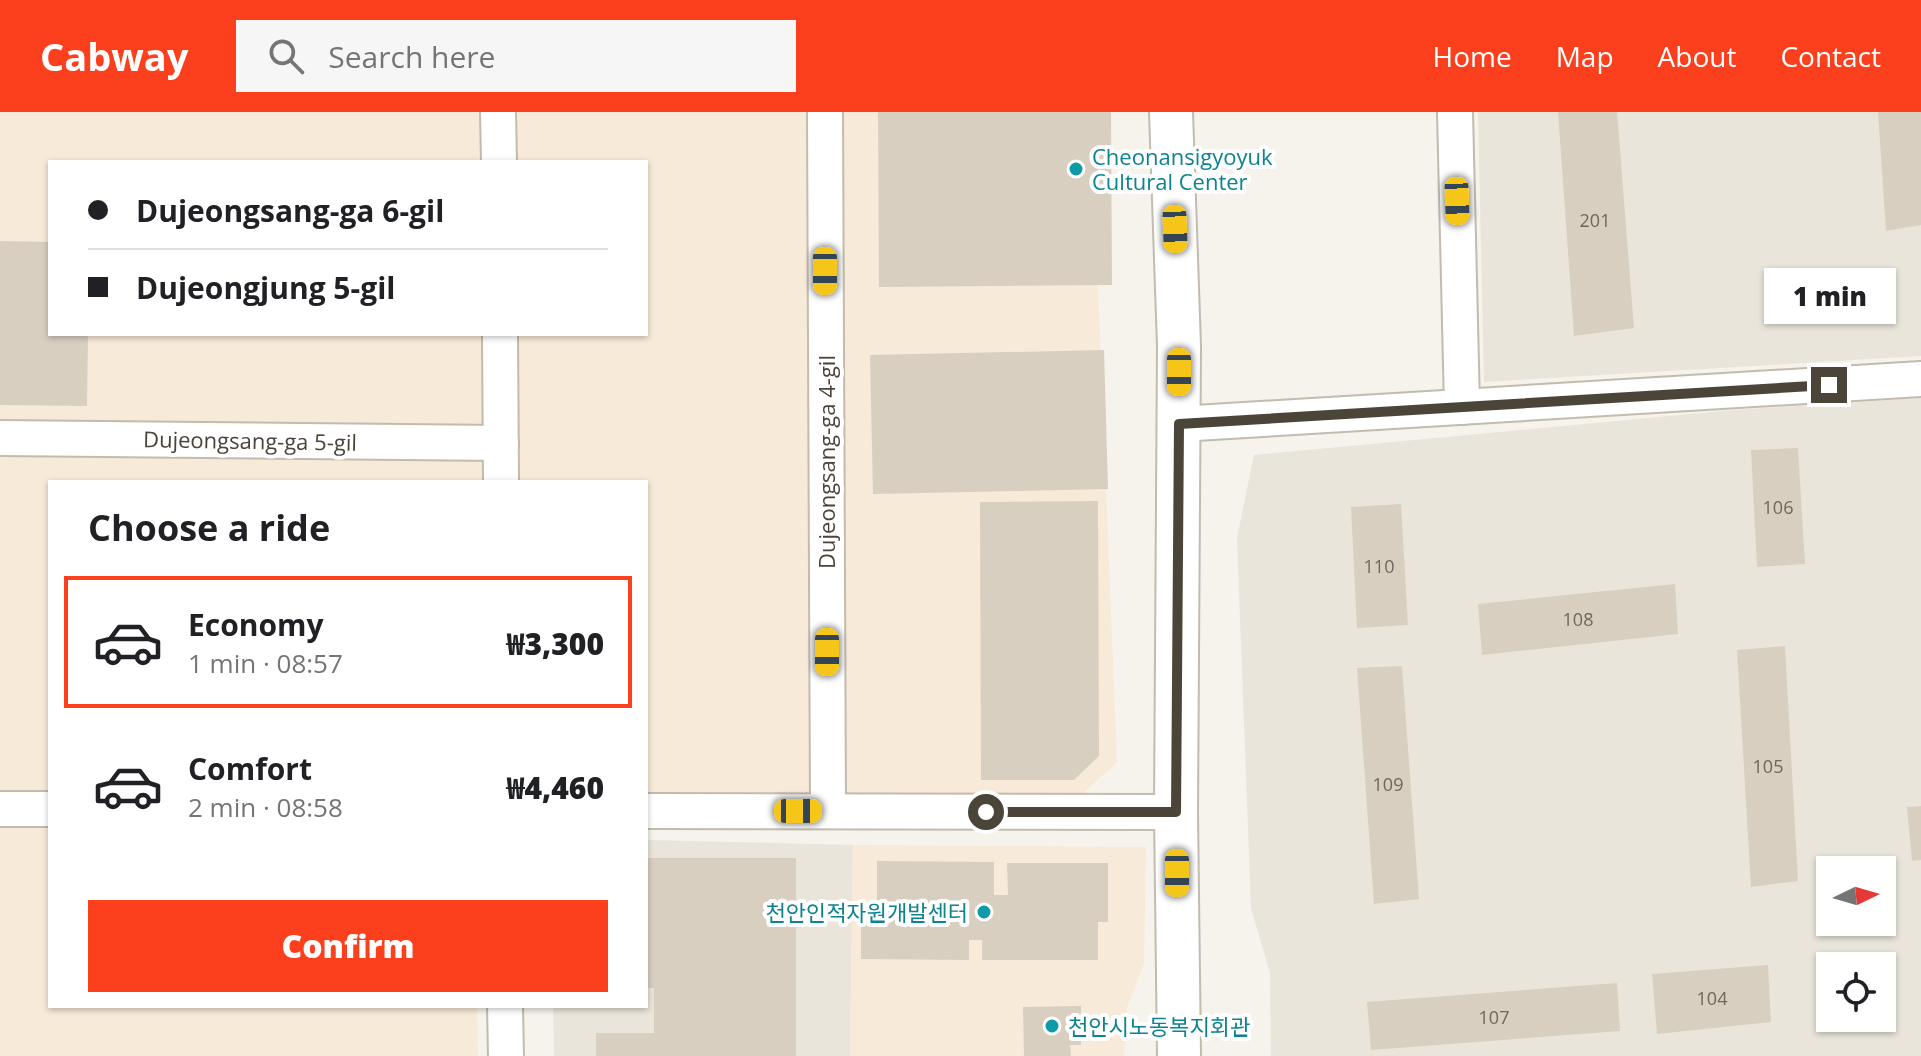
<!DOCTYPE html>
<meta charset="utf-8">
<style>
:root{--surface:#fff;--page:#f6f6f6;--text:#202124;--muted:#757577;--line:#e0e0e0;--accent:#fc3f1d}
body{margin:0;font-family:"Open Sans","Noto Sans KR",sans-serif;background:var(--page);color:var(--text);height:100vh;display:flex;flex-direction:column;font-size:30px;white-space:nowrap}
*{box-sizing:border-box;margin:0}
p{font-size:26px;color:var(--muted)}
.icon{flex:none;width:44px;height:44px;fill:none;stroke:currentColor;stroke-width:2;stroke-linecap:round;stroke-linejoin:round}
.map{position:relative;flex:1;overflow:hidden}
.sheet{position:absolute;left:48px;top:368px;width:600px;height:528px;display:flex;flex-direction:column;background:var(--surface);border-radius:0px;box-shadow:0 2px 6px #0004}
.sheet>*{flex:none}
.hud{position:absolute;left:48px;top:48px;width:600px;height:176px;border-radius:0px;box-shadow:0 2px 6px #0004;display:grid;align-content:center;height:176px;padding:0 40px;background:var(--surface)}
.needle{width:52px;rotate:85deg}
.buttons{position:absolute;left:1816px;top:744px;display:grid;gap:16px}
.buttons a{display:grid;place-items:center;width:80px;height:80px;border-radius:0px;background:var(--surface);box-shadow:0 2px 6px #0004;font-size:40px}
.end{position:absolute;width:36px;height:36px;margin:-18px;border:10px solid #4b4439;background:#fff;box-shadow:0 0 0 4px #fff}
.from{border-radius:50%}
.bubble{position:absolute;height:56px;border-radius:0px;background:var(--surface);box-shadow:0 2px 6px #0004;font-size:26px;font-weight:800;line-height:56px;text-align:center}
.car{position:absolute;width:24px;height:48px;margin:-24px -12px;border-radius:10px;box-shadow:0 0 6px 2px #0007;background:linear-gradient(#f5c518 24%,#345 0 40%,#f5c518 0 76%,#345 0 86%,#f5c518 0)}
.hud b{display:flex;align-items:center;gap:28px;height:76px;font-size:30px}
.hud b+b{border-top:2px solid var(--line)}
.hud i{width:20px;height:20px;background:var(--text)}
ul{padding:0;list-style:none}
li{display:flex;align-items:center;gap:24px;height:132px;margin:0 16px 12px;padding:0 24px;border:4px solid transparent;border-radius:0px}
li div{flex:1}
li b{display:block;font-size:30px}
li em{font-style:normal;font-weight:800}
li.current{border-color:var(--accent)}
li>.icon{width:72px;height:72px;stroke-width:1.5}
h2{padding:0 40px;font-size:36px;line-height:96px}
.action{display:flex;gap:16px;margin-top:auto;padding:16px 40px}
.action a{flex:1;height:92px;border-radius:0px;background:var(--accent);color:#fff;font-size:32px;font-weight:800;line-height:92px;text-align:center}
header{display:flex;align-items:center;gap:48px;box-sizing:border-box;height:112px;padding:0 40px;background:var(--accent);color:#fff}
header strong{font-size:38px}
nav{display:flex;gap:44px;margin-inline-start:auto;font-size:28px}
.search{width:560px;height:72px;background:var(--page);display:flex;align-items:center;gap:20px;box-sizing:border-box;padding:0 28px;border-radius:0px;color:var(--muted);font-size:30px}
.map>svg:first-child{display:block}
</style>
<header>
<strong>Cabway</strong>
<div class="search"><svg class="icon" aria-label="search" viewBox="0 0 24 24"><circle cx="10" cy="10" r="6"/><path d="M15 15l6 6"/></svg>Search here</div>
<nav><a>Home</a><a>Map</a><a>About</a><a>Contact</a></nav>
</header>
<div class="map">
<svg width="1921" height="944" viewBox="0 0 1921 944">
<rect width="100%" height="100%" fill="#f6f3ec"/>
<g fill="#eae5da" fill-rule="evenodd">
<polygon points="1478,0 1921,0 1921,244 1484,270"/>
<path d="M1921 286V944H1271L1270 861 1251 796 1237 426 1254 343 1733 298ZM1830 758H1882V810H1830ZM1830 854H1882V906H1830Z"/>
<polygon points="646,728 853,733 850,944 554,944 553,894 646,894"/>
</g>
<g fill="#f7ead8" fill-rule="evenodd">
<path d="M0 0H1091L1117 650 1080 684 646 682V370H50V894H477L478 944H0ZM50 50H646V222H50Z"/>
<polygon points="853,733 1146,735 1144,852 1127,895 1124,944 850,944"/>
</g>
<g fill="#d8cfc1">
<polygon points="878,0 1111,0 1112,173 879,175"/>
<polygon points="1558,0 1617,0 1634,216 1574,224"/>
<polygon points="1878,0 1921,0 1921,113 1886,119"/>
<polygon points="0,129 50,130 50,222 88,222 87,294 0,293"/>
<polygon points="1104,238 1108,377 873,382 870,243"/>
<polygon points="1798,336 1805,452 1757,455 1751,338"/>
<polygon points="1098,389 1099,644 1074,668 981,668 980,390"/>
<polygon points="1401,392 1408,513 1357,516 1351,395"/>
<polygon points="1675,472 1678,522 1482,543 1478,492"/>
<polygon points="1785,534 1798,769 1751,775 1737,538"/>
<polygon points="1402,554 1419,787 1374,792 1357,556"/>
<polygon points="1921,694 1921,748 1912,749 1907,695"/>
<polygon points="646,746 796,746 796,944 596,944 596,921 654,921 654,876 646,876"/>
<polygon points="877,749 994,750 994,783 1008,783 1007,751 1108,751 1108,810 1098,810 1098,848 982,848 982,828 969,828 969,848 861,847 861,790 877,790"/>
<polygon points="1768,853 1771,910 1657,922 1652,862"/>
<polygon points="1617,871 1620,919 1371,938 1367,890"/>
<polygon points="1081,894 1081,933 1070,933 1071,944 1024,944 1023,895"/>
</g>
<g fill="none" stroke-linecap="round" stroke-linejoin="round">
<g stroke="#c2bbae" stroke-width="38">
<g id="minor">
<polyline points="498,0 499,50"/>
<polyline points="825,0 828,699"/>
<polyline points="1455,0 1462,295"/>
<polyline points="500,222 501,370"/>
<polyline points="1179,312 1921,267"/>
<polyline points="0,326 501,331"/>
<polyline points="0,697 50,697"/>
<polyline points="646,699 1176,700"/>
<polyline points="505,894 506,944"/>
</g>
</g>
<g stroke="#c2bbae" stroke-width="46">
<polyline id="tertiary" points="1171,0 1179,234 1176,700 1179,944"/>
</g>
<use href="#minor" stroke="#fff" stroke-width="34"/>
<use href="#tertiary" stroke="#fff" stroke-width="42"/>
</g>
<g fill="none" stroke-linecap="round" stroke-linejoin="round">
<polyline stroke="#4b4439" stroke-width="10" points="986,700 1176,700 1179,312 1829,273"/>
</g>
<g fill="#0f9aa8" stroke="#fff" stroke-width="3">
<circle cx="1076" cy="57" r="8"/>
<circle cx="984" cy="800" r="8"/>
<circle cx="1052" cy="914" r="8"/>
</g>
<g text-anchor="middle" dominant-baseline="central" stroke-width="8" stroke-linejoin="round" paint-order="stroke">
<g font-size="18" fill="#6e675b">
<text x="1595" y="108">201</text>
<text x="1778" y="395">106</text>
<text x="1379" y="454">110</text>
<text x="1578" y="507">108</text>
<text x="1768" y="654">105</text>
<text x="1388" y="672">109</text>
<text x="1712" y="886">104</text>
<text x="1494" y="905">107</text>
</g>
<g font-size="22" fill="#0d838f" stroke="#fff" text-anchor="start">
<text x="1092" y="44">Cheonansigyoyuk<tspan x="1092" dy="25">Cultural Center</tspan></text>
<text x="968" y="800" text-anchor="end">천안인적자원개발센터</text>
<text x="1068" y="914">천안시노동복지회관</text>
</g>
<g font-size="22" fill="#4b4439" stroke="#fff">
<text transform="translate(250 328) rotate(1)">Dujeongsang-ga 5-gil</text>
<text transform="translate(826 350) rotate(-90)">Dujeongsang-ga 4-gil</text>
</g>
</g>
</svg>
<div class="buttons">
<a><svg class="needle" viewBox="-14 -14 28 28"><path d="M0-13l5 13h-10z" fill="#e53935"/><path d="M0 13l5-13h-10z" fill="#757577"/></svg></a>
<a><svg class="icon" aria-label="locate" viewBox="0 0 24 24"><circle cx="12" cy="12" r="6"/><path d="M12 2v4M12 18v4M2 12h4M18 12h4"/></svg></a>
</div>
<i class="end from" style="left:986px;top:700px"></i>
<i class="end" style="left:1829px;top:273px"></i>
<div class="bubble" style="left:1764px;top:156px;width:132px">1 min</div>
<i class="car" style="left:1457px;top:89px;rotate:178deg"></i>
<i class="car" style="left:1175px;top:117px;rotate:178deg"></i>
<i class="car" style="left:825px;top:159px;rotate:180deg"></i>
<i class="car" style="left:1179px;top:260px;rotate:180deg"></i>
<i class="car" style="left:827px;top:540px;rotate:180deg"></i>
<i class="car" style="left:798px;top:699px;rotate:90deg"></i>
<i class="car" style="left:1177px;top:761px;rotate:180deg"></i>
<div class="hud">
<b><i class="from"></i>Dujeongsang-ga 6-gil</b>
<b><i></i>Dujeongjung 5-gil</b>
</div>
<section class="sheet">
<h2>Choose a ride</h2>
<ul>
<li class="current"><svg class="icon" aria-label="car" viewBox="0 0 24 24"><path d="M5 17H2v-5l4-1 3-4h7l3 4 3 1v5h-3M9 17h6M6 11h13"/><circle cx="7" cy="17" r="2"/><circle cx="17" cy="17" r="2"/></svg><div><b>Economy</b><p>1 min · 08:57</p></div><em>₩3,300</em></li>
<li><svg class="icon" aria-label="car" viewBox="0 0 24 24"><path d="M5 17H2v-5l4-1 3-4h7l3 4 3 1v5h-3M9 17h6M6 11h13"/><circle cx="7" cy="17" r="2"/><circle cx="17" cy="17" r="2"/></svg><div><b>Comfort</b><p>2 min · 08:58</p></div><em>₩4,460</em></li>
</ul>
<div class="action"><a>Confirm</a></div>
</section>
</div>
